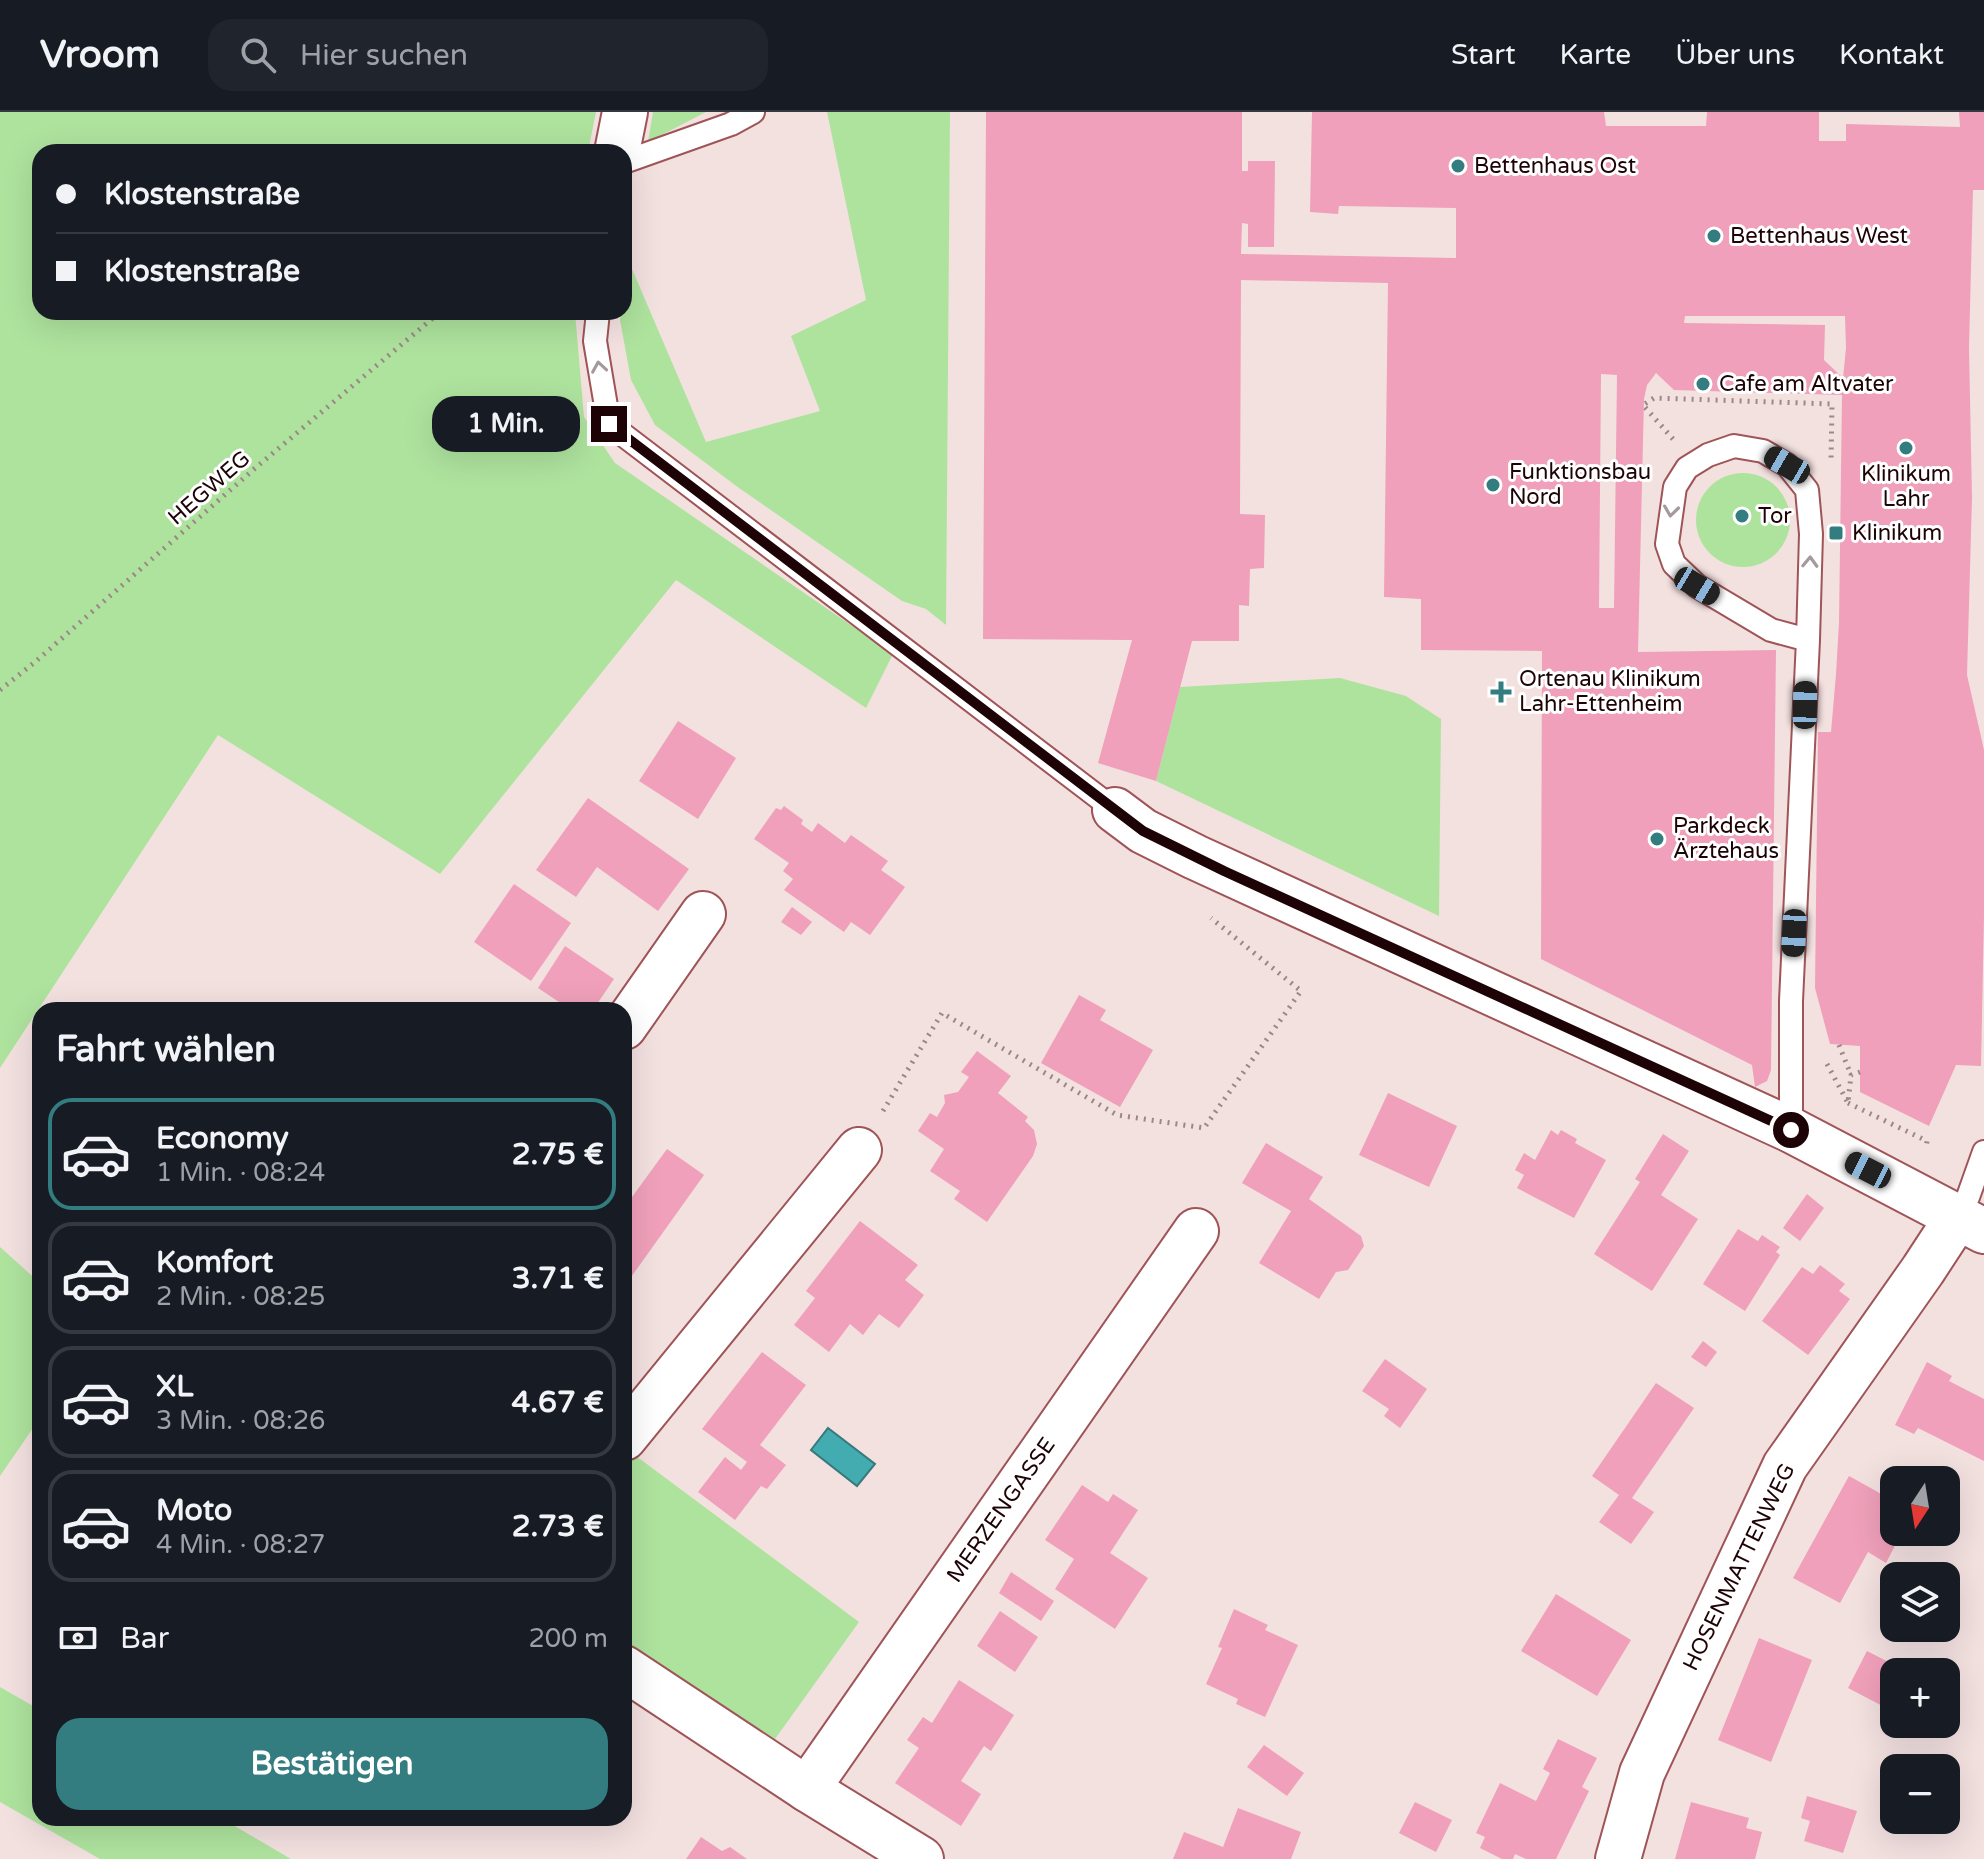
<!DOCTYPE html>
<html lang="de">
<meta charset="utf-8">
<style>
:root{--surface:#171b24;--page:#20242c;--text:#f1f3f6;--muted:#9ea1a6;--line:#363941;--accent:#337c7f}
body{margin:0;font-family:"Varela Round",sans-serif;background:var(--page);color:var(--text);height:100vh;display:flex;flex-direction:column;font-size:30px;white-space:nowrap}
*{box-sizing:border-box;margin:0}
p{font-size:26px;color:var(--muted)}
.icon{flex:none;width:44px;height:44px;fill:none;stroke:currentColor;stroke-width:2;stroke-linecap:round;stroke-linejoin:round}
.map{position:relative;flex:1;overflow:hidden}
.sheet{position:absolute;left:32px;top:890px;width:600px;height:824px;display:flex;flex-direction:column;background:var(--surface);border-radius:24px;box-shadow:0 8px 32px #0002}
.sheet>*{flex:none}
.guide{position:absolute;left:32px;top:32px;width:600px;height:176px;border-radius:24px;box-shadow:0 8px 32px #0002;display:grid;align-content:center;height:176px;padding:0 24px;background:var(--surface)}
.needle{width:52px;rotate:192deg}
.buttons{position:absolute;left:1880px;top:1354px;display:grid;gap:16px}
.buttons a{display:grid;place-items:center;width:80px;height:80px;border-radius:16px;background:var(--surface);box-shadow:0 8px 32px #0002;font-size:40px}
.end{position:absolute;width:36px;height:36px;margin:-18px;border:10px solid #1d0305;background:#fff;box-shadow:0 0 0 4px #fff}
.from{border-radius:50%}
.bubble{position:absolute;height:56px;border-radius:24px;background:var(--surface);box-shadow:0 8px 32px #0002;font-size:26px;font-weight:800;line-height:56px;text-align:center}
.car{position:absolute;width:24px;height:48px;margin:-24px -12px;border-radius:10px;box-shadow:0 0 6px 2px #0007;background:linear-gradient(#222 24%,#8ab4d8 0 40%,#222 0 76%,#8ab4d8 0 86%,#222 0)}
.guide b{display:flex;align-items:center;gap:28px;height:76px;font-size:30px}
.guide b+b{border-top:2px solid var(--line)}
.guide i{width:20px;height:20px;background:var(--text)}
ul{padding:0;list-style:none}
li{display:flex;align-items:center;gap:24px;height:112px;margin:0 16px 12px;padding:0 8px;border:4px solid var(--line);border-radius:24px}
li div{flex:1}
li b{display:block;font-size:30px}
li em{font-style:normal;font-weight:800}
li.current{border-color:var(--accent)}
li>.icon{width:72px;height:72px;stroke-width:1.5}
h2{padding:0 24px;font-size:36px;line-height:96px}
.pay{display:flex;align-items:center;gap:20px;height:88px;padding:0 24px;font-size:30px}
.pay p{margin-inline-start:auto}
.cta{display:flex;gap:16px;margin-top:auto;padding:16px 24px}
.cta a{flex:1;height:92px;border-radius:24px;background:var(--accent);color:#fff;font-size:32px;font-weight:800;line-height:92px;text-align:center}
header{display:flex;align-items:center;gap:48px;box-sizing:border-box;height:112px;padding:0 40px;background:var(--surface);border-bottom:2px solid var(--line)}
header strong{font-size:38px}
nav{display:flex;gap:44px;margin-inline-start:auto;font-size:28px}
.search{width:560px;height:72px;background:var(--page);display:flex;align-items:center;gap:20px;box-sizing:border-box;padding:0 28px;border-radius:24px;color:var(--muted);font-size:30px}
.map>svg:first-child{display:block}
</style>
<header>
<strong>Vroom</strong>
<div class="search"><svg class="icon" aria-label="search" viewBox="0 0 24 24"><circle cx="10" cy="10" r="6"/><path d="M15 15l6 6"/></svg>Hier suchen</div>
<nav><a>Start</a><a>Karte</a><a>Über uns</a><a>Kontakt</a></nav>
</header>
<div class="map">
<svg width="1984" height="1747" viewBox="0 0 1984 1747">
<rect width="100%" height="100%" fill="#f3e1e0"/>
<g fill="#aee39e">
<polygon points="0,0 596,0 588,40 40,40 40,200 575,200 584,305 615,351 893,542 866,596 676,468 440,762 218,623 0,956"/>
<polygon points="653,0 706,0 648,30"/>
<polygon points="827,0 950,0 946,513 926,497 902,489 739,376 655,313 631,268 620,208 621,200 624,200 625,156 629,150 706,330 820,299 791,224 866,188"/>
<circle cx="1743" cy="408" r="47"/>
<polygon points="1340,566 1406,584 1441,607 1439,804 1156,669 1180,575"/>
<polygon points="0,1135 40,1171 40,1306 0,1364"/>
<polygon points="636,1344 859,1510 775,1627 624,1530 624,1357"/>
<polygon points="0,1575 40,1598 40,1706 221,1706 291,1747 100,1747 0,1690"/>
</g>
<polygon fill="#42acb0" stroke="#37797d" stroke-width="2" points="828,1316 875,1352 857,1374 811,1338"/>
<g fill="#f0a0ba" fill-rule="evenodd">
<path d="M986 0H1242V59H1248V49H1275L1274 135H1248V112L1242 111 1241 142 1456 146V96L1339 94 1338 102 1310 100 1312 0H1604L1606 14H1706L1707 0H1819V29H1846V12L1960 15 1959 0H1984V78H1973L1969 236 1972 386 1967 563 1984 638V803L1981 954 1956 953 1929 1014 1860 980V934L1830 932 1815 876 1818 620H1831L1836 562 1839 511 1842 283 1674 278 1656 261 1647 273 1644 287 1638 540 1776 538 1771 958 1767 969 1755 975 1752 953 1541 847 1542 539 1421 538V487L1384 485 1388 171 1241 168 1240 402 1265 403 1264 456 1250 457 1249 494 1239 493V529H1192L1156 669 1098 651 1132 528 983 527ZM1685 204H1845L1846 236 1843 266 1824 248 1825 213 1684 211ZM1601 262 1617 263 1614 496H1599Z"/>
<polygon points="678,609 736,646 698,707 639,669"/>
<polygon points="588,686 689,757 658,799 597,755 576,785 536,758"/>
<polygon points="784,694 803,708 801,712 812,720 818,711 845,731 851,723 888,749 881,758 905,775 870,823 851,810 844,820 784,778 793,767 783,759 789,751 754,727 776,696 781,698"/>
<polygon points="514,772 571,811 531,869 474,830"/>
<polygon points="792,795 812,810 801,823 781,810"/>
<polygon points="565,834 614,867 593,898 571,898 538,876"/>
<polygon points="1079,883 1106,898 1100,908 1153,938 1120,995 1041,951"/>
<polygon points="977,939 1011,964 998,981 1028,1005 1025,1009 1034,1018 1037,1032 1033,1044 987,1110 954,1087 960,1079 930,1059 944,1037 918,1019 930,1001 937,1005 945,991 944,983 958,980 969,965 961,960"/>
<polygon points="1388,981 1457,1014 1429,1075 1359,1043"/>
<polygon points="1551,1018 1558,1023 1561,1018 1577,1027 1575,1031 1606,1048 1574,1106 1517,1076 1524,1063 1515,1058 1524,1041 1535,1048"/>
<polygon points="1663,1022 1689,1039 1661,1083 1698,1107 1652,1179 1594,1142 1640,1070 1635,1067"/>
<polygon points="1266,1031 1323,1065 1309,1087 1361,1124 1364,1134 1348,1158 1336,1160 1319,1187 1259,1151 1291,1099 1242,1071"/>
<polygon points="667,1037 704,1063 624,1175 624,1096"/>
<polygon points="1807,1082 1824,1096 1800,1129 1783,1116"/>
<polygon points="860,1109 918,1153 905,1168 924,1183 899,1216 879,1202 863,1223 850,1212 829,1240 794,1213 815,1186 806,1179"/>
<polygon points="1738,1117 1758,1129 1762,1123 1780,1135 1776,1140 1780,1143 1745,1199 1703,1172"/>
<polygon points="1820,1153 1845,1172 1839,1179 1850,1187 1808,1243 1762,1209 1802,1155 1813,1162"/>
<polygon points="1703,1229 1717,1240 1706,1255 1691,1245"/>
<polygon points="762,1240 806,1273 760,1333 786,1353 767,1377 761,1374 735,1408 698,1380 725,1345 741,1358 747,1350 702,1317"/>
<polygon points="1385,1247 1427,1277 1400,1316 1384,1304 1389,1297 1362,1279"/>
<polygon points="1927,1250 1952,1264 1949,1269 1984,1287 1984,1349 1918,1316 1914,1322 1895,1313"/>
<polygon points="1656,1271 1694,1296 1632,1386 1654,1400 1631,1432 1599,1410 1619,1383 1592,1364"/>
<polygon points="1849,1364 1894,1389 1888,1400 1894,1403 1894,1420 1902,1420 1886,1451 1868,1440 1840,1491 1793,1466"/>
<polygon points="1082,1373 1108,1390 1113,1382 1138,1398 1110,1441 1148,1466 1115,1517 1055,1477 1074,1447 1045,1428"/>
<polygon points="1011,1460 1054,1489 1041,1509 999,1481"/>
<polygon points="1556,1482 1631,1528 1597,1584 1521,1539"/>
<polygon points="1234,1497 1268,1513 1265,1518 1298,1533 1265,1605 1236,1592 1238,1587 1206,1572 1222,1536 1218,1535"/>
<polygon points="1000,1499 1038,1525 1015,1560 977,1534"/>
<polygon points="1759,1526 1812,1548 1771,1650 1718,1628"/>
<polygon points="1867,1539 1908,1560 1894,1560 1894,1600 1848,1576"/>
<polygon points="959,1568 1014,1603 991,1639 984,1634 961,1669 981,1682 961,1714 895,1671 919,1636 907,1628 923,1605 932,1611"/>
<polygon points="1558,1627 1597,1646 1582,1675 1589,1679 1556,1747 1526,1747 1515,1742 1513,1747 1502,1747 1480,1736 1485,1725 1476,1721 1500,1671 1536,1689 1550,1661 1543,1657"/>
<polygon points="1264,1633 1304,1661 1287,1684 1247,1655"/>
<polygon points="1807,1684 1857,1699 1843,1741 1804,1729 1810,1709 1801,1706"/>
<polygon points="1415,1690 1452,1708 1436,1740 1399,1721"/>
<polygon points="1691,1690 1749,1706 1746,1716 1762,1720 1755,1747 1675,1747"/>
<polygon points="1238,1696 1301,1720 1291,1747 1173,1747 1184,1720 1223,1735"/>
<polygon points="701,1725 722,1739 730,1735 747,1747 686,1747"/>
</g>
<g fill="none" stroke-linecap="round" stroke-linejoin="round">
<g stroke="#9f5457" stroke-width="26">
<g id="lane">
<polyline points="624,50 731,12 753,0"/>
<polyline points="598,200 595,229 609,312 1115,698"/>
<polyline points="1791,1018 1791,889 1808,528 1811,422 1807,378 1787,353 1763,339 1734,334 1708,343 1687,356 1675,375 1667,432 1674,452 1697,474 1771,518 1808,528"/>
<polyline points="1957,1106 1968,1085 1984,1040"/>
</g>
</g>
<g stroke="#9f5457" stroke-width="48">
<g id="street">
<polyline points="617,40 625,0"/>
<polyline points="1115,698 1143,719 1195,745 1791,1018 1984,1119"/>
<polyline points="624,915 703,802"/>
<polyline points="624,1326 859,1038"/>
<polyline points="624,1556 807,1677 921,1747"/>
<polyline points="807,1677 1196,1119"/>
<polyline points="1618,1747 1642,1661 1785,1354 1923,1158 1957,1106"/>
</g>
</g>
<g stroke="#9c8787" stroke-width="5" stroke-dasharray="2 6" stroke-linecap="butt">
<polyline points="1673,327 1643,293 1654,286 1832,292 1831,351"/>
<polyline points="0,578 35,550 253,358 440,200"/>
<polyline points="1839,933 1851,963"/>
<polyline points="1827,952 1848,991 1851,963 1860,960"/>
<polyline points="1848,991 1927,1029 1926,1037"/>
<polyline points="883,999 942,901 1117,1003 1204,1016 1301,879 1211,806"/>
</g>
<use href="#lane" stroke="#fff" stroke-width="22"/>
<use href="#street" stroke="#fff" stroke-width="44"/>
</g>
<defs><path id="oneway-chevron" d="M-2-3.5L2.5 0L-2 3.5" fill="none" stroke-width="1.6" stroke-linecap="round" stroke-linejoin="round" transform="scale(2)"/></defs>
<g stroke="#a59a9b">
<use href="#oneway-chevron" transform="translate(599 255) rotate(-99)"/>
<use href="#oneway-chevron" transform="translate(1671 399) rotate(98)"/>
<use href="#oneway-chevron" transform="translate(1810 450) rotate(-88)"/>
</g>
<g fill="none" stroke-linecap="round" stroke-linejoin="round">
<polyline stroke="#1d0305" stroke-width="10" points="609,312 1143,719 1224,759 1791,1018"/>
</g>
<g fill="#337c7f" stroke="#fff" stroke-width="3">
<circle cx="1458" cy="54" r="8"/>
<circle cx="1714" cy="124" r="8"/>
<circle cx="1703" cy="272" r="8"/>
<circle cx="1906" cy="336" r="8"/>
<circle cx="1493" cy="373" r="8"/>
<circle cx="1742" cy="404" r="8"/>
<rect x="1828" y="413" width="16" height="16" rx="4"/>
<path d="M1497 568h8v8h8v8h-8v8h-8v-8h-8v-8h8z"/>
<circle cx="1657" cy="727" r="8"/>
</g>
<g text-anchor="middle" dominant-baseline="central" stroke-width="6" stroke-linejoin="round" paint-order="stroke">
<g font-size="22" fill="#1d0305" stroke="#fff" text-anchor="start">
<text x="1474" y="54">Bettenhaus Ost</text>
<text x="1730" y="124">Bettenhaus West</text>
<text x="1719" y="272">Cafe am Altvater</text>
<text x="1509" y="360">Funktionsbau<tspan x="1509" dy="25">Nord</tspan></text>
<text x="1906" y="362" text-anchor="middle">Klinikum<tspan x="1906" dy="25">Lahr</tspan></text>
<text x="1758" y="404">Tor</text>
<text x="1852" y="421">Klinikum</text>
<text x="1519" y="567">Ortenau Klinikum<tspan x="1519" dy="25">Lahr-Ettenheim</tspan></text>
<text x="1673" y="714">Parkdeck<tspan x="1673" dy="25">Ärztehaus</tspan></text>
</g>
<g font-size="22" fill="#1d0305" stroke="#fff">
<text transform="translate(209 376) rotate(-41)">HEGWEG</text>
<text transform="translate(1001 1398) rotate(-55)">MERZENGASSE</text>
<text transform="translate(1739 1455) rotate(-64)">HOSENMATTENWEG</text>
</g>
</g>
</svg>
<div class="buttons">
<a><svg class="needle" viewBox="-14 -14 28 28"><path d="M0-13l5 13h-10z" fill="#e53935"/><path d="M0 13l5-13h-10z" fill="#9ea1a6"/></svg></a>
<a><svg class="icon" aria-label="layers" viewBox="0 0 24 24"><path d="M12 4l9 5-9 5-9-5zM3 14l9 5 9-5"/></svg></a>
<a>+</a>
<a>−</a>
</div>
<i class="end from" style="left:1791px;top:1018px"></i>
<i class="end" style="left:609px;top:312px"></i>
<div class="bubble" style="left:432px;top:284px;width:148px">1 Min.</div>
<i class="car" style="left:1787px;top:353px;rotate:300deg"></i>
<i class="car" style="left:1697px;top:474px;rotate:121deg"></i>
<i class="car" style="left:1805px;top:593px;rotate:1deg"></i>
<i class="car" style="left:1794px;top:821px;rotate:183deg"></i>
<i class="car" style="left:1868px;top:1058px;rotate:297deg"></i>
<div class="guide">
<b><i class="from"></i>Klostenstraße</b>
<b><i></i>Klostenstraße</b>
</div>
<section class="sheet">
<h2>Fahrt wählen</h2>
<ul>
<li class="current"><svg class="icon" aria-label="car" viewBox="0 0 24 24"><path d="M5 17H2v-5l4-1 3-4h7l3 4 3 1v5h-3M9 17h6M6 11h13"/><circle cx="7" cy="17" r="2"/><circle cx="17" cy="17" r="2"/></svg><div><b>Economy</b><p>1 Min. · 08:24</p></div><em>2.75 €</em></li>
<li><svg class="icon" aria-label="car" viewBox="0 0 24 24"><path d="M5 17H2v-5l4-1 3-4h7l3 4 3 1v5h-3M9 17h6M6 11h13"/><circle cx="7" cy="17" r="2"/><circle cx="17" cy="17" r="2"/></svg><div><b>Komfort</b><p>2 Min. · 08:25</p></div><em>3.71 €</em></li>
<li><svg class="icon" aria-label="car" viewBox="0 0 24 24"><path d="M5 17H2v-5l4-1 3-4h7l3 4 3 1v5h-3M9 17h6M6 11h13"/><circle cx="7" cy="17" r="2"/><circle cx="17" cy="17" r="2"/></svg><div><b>XL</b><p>3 Min. · 08:26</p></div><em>4.67 €</em></li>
<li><svg class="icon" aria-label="car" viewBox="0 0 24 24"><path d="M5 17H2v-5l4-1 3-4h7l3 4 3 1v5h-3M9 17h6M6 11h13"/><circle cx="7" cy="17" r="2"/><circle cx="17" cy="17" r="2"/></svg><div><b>Moto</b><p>4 Min. · 08:27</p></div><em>2.73 €</em></li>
</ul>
<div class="pay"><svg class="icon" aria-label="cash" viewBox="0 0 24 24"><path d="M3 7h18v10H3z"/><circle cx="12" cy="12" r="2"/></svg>Bar<p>200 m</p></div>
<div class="cta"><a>Bestätigen</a></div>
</section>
</div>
